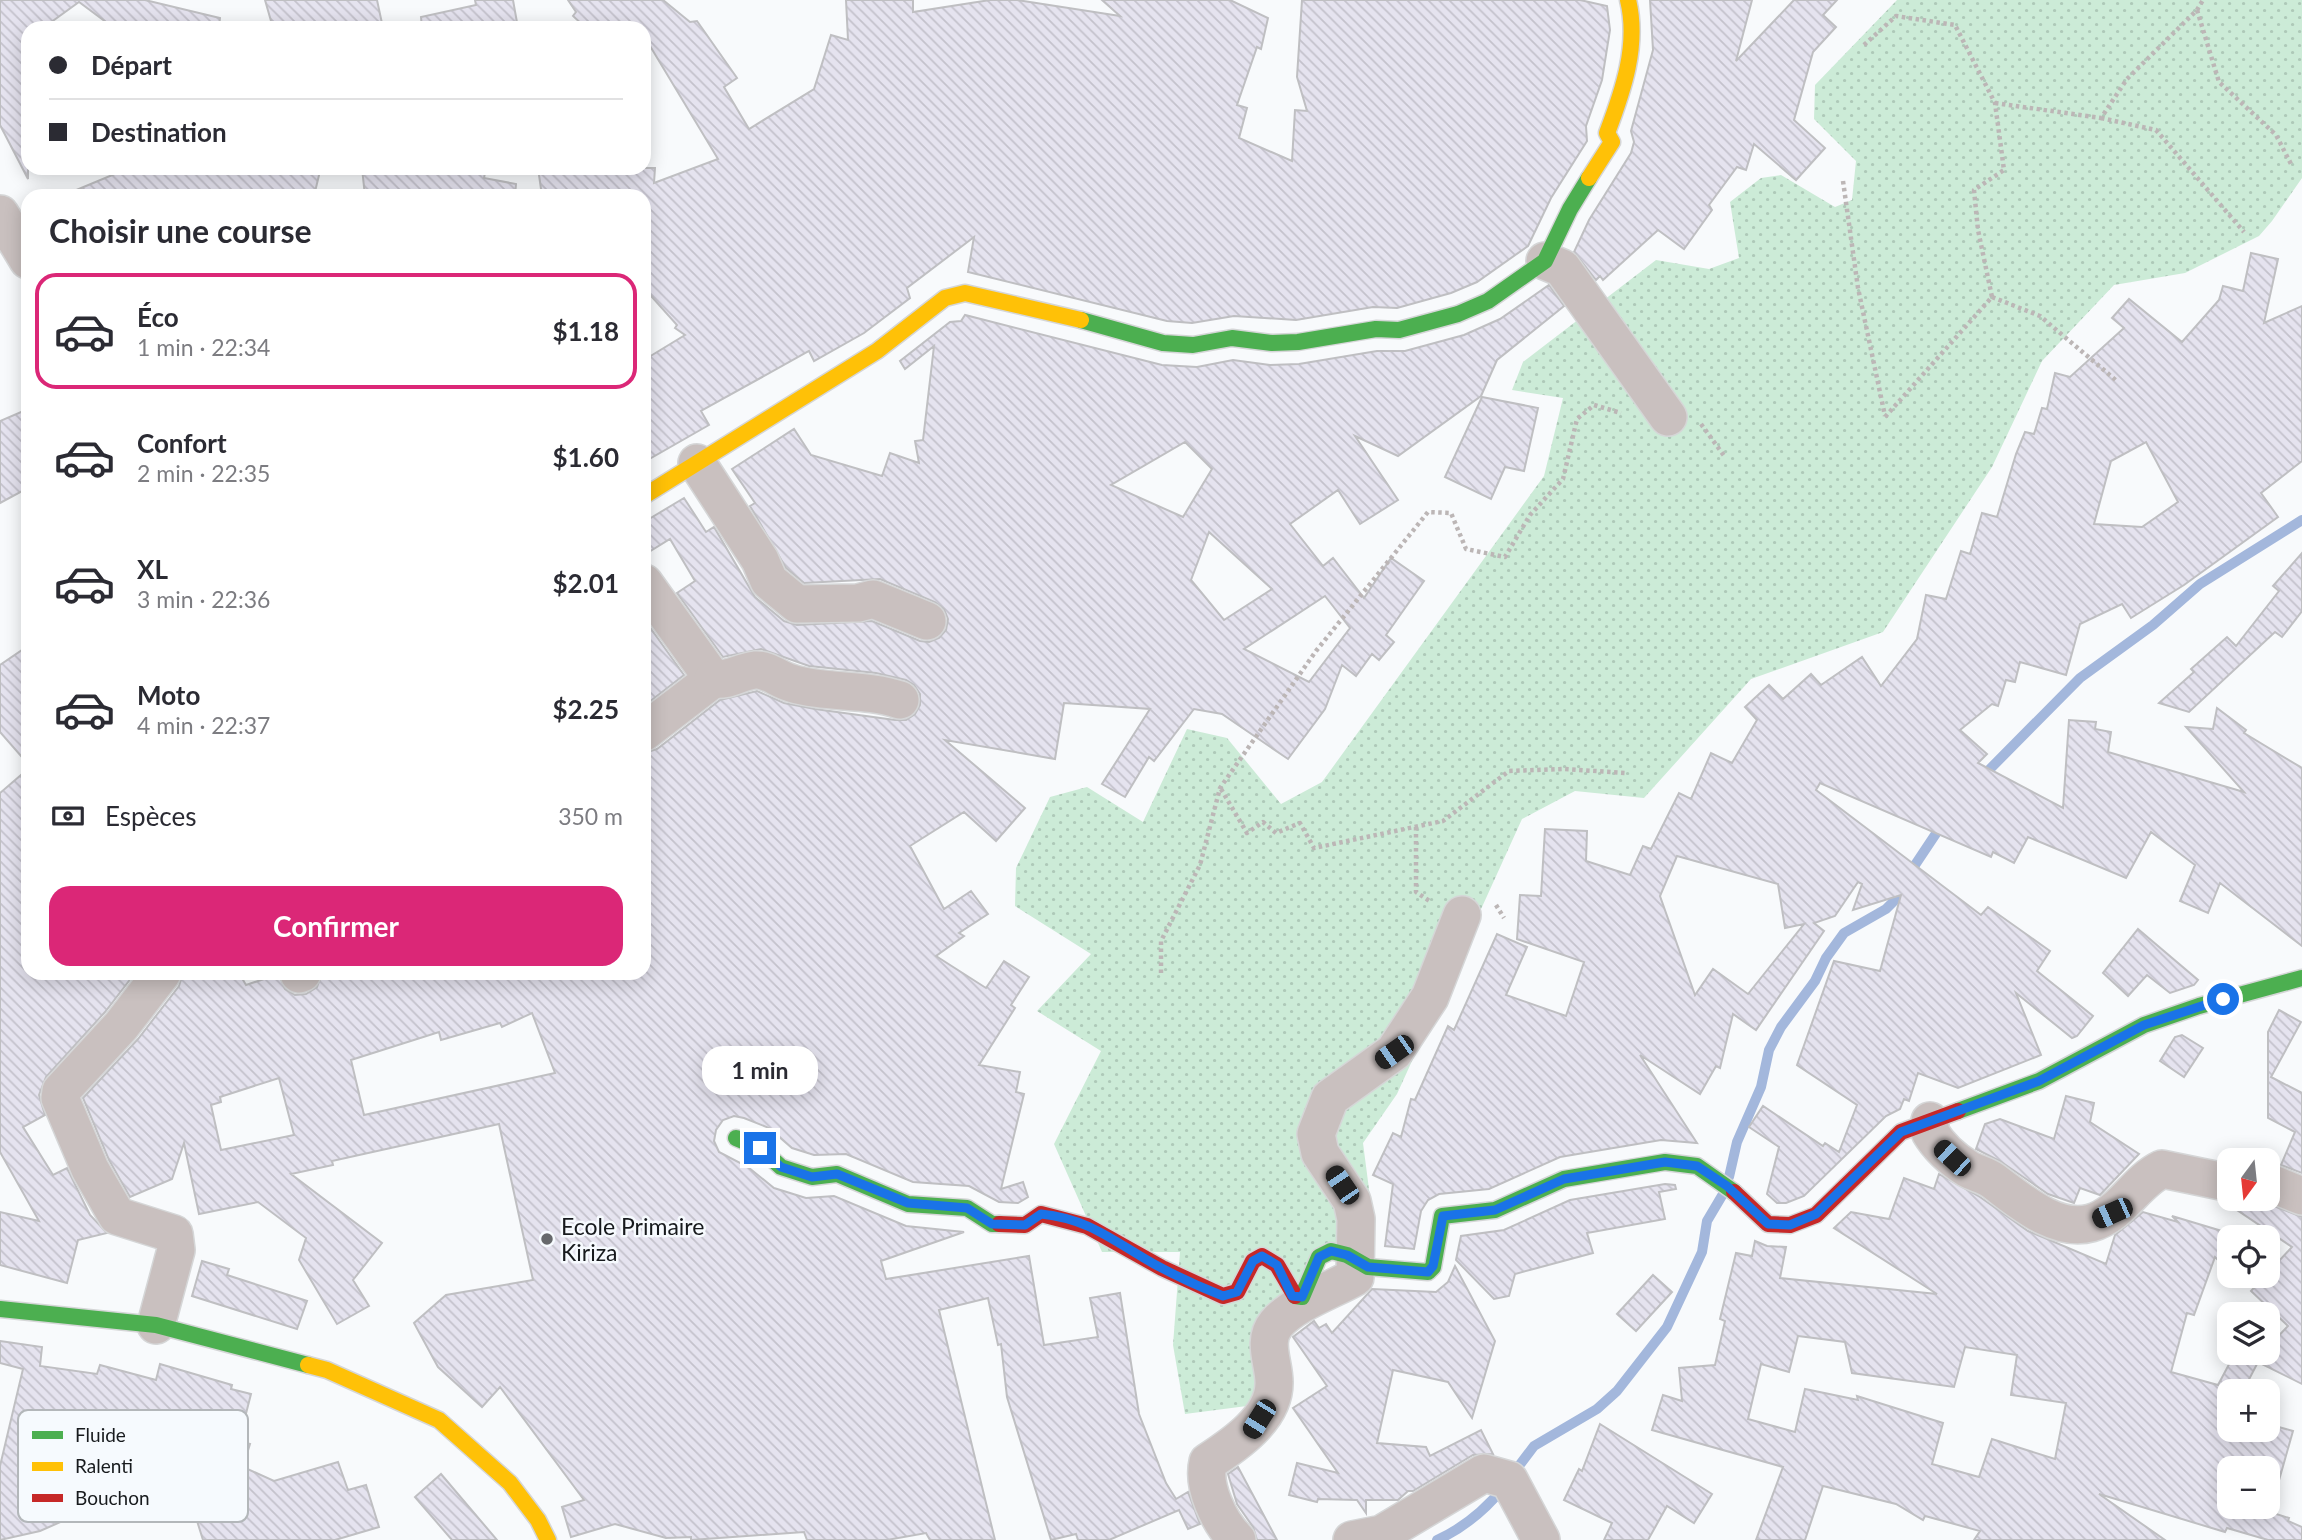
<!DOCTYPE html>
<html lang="fr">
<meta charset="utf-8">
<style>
:root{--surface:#fff;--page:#f2f2f3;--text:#2b2b33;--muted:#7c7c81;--line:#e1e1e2;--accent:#db2777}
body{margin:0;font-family:Lato,sans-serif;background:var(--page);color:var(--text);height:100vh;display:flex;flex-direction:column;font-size:26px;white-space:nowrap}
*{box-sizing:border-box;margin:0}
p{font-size:23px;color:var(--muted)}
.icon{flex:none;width:38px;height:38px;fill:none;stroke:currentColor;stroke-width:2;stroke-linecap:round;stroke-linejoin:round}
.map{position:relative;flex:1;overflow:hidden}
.sheet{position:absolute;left:21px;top:189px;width:630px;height:791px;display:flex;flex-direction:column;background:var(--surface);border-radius:21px;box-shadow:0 4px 18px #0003}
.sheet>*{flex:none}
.guide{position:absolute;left:21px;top:21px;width:630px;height:154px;border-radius:21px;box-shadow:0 4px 18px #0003;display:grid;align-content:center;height:154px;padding:0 28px;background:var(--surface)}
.needle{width:46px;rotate:195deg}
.buttons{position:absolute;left:2217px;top:1148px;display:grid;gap:14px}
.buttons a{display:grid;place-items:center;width:63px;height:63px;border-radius:14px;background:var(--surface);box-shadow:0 4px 18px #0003;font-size:35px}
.end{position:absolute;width:32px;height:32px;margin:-16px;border:9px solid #1a73e8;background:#fff;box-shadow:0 0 0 4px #fff}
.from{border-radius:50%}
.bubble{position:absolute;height:49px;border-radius:21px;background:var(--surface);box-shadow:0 4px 18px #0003;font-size:23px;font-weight:700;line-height:49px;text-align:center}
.car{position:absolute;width:21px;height:42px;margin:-21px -10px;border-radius:9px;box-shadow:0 0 5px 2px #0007;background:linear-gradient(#222 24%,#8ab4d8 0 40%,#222 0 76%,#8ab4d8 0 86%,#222 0)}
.guide b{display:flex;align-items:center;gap:24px;height:66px;font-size:26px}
.guide b+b{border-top:2px solid var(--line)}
.guide i{width:18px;height:18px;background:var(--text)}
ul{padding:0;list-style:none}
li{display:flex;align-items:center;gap:21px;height:116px;margin:0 14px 10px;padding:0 14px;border:4px solid transparent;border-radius:21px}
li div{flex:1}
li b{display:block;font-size:26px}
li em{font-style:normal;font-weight:700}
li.active{border-color:var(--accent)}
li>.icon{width:63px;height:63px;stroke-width:1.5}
h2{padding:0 28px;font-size:32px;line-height:84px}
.pay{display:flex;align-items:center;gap:18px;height:77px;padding:0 28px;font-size:26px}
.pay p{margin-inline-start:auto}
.primary-button{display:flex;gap:14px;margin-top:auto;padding:14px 28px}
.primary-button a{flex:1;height:80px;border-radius:21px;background:var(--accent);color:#fff;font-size:28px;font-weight:700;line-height:80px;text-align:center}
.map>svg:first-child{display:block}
</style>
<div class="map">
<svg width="2302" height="1540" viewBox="0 0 2302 1540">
<defs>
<pattern id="grass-dots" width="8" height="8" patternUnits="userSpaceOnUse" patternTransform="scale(1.75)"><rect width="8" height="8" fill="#ccebd7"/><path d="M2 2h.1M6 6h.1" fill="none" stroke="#aec9b8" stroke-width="1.8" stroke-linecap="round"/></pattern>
<pattern id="building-back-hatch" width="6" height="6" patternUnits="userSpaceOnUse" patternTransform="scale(1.75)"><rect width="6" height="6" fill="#e5e3ef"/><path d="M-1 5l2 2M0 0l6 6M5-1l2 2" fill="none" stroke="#c4c2cc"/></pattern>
</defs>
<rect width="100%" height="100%" fill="#f8fafc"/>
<polygon fill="url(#grass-dots)" points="1897,0 2302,0 2302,178 2272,221 2259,236 2185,273 2114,285 2042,361 1992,467 1883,632 1751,679 1644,798 1575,791 1522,819 1397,1094 1363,1143 1373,1220 1276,1305 1286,1401 1185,1414 1173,1345 1180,1252 1102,1252 1054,1144 1101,1051 1037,1011 1091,954 1015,906 1016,868 1050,797 1087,787 1143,822 1187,729 1227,738 1281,804 1322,782 1544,476 1563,398 1512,390 1523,362 1656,260 1709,269 1739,258 1730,202 1761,178 1781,175 1835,207 1852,200 1856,161 1814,119 1815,85"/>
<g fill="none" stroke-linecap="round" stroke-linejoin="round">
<g stroke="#a3b7dc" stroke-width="10">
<polyline points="1982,777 2080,678 2153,625 2200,584 2302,520"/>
<polyline points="1729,1177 1737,1142 1761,1087 1769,1050 1781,1027 1815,981 1826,958 1844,933 1886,909 1902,893 1913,868 1943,823"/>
<polyline points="1512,1475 1534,1446 1597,1409 1617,1391 1667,1327 1702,1252 1707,1221 1723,1194"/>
<path d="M1437 1540C1464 1528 1485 1510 1504 1487"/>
</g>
</g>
<g fill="url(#building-back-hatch)" stroke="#bfbfc2" stroke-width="2" fill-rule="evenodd">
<polygon points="0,0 145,0 220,18 219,28 114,28 79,2 43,28 28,28 28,179 0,125"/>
<polygon points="265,0 377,0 383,28 273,28"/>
<polygon points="475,0 513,0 518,28 422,28 421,17 476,5"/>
<polygon points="568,0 663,0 690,22 697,21 737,78 724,87 749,129 814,89 831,35 848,40 846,0 913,0 913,12 990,0 1017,0 1120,16 1102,0 1230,0 1268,18 1261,49 1257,47 1237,105 1247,108 1239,138 1292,161 1295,110 1307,111 1297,77 1302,0 1580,0 1607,6 1610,30 1602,80 1586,126 1587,141 1551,198 1528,246 1477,282 1451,293 1397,308 1373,307 1296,320 1234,316 1192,323 1167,321 968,272 974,237 907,288 910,298 864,333 814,361 809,351 701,411 709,425 644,462 644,360 685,335 675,328 677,325 644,288 644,196 542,196 538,168 655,168 654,183 718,159 644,36 644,28 586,28 573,16 576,12"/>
<polygon points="1650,0 1752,0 1736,61 1794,0 1837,0 1823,15 1836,27 1813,52 1794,120 1825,148 1796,180 1754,144 1746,170 1737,167 1709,205 1712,210 1684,249 1658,230 1603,280 1600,276 1596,280 1574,252 1589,220 1631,153 1634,142 1631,131 1653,50"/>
<polygon points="129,168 306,168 320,171 314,196 62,196"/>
<polygon points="362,168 437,168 460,173 461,168 486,168 484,178 516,184 515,196 365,196"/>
<path d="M2251 253 2278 259 2264 323 2302 306V461L2261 493 2278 517 2184 585 2131 618 2122 604 2080 624 2066 675 2020 662 2015 682 2006 680 1998 706 1992 704 1960 730 1987 754 1978 763 2063 808 2069 720 2096 722 2095 729 2111 732 2108 752 2244 792 2186 727 2213 729 2217 708 2246 730 2244 733 2302 768V946L2220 883 2208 913 2180 901 2195 865 2151 832 2126 878 2028 837 2014 863 1993 852 1991 857 1820 783 1816 790 1981 915 1988 907 2050 951 2037 971 2093 1016 2077 1036 2072 1038 2016 993 2041 1055 1958 1088 1918 1073 1909 1101 1904 1099 1900 1109 1886 1116 1804 1196 1786 1203H1777L1767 1194 1779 1147 1749 1127 1763 1106 1823 1146 1825 1143 1839 1152 1857 1105 1797 1065 1834 961 1880 971 1901 895 1853 910 1862 884 1858 882 1835 916 1814 923 1824 931 1756 1030 1733 1014 1720 1068 1716 1066 1700 1094 1640 1055 1697 1143 1661 1140 1560 1157 1489 1189 1439 1194 1428 1200 1421 1211 1414 1249 1385 1246 1393 1184 1373 1175 1393 1133 1401 1137 1411 1099 1415 1100 1448 1026 1454 1030 1497 934 1527 947 1506 995 1566 1016 1584 962 1517 939 1520 895 1541 896 1545 829 1587 831 1586 861 1630 875 1643 846 1651 849 1679 793 1691 799 1711 753 1732 763 1757 720 1745 707 1769 685 1783 699 1811 674 1821 685 1862 657 1881 686 1917 639 1926 595 1946 599 1961 551 1970 554 1982 513 1997 517 2016 454 2025 432 2034 434 2042 408 2047 409 2055 373 2070 377 2124 328 2112 318 2129 299 2182 342 2219 300 2223 286 2243 291ZM2146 442 2178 502 2142 527 2094 524 2111 461ZM1677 856 1778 884 1785 928 1804 924 1748 994 1713 969 1695 995 1660 896Z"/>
<path d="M1549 285 1564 306 1497 360 1481 396 1398 456 1355 436 1398 500 1360 524 1338 490 1290 524 1323 566 1333 558 1364 598 1391 558 1424 581 1386 635 1394 642 1379 660 1372 654 1356 676 1342 665 1325 709 1288 759 1222 714 1194 709 1154 761 1149 757 1125 797 1102 784 1150 709 1064 703 1055 759 945 740 1025 808 996 841 964 812 910 846 944 909 971 891 988 914 959 933 964 936 936 956 986 988 1004 961 1029 977 1011 1005 1015 1008 979 1065 1020 1072 1016 1092 1024 1094 1001 1189 1023 1182 1028 1197 1018 1203 999 1202 969 1186 913 1182 846 1154 814 1155 792 1148 769 1128 744 1118 734 1116 723 1120 716 1130 714 1141 719 1152 748 1167 774 1188 806 1198 834 1196 906 1226 964 1232 881 1261 886 1279 1029 1256 1044 1345 1098 1337 1090 1298 1120 1293 1139 1414 1166 1483 1176 1499 1188 1492 1200 1524 1188 1529 1179 1510 1109 1540H1078L1076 1534 1051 1540 1007 1397 1001 1344 998 1345 988 1298 939 1310 995 1540H930L926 1533 887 1540H807L804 1532 691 1540V1537L666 1538 615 1524 571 1537 562 1507 584 1500 500 1387 482 1407 438 1367 414 1323 446 1295 533 1280 499 1124 332 1161 333 1165 291 1174 382 1243 353 1280 369 1306 337 1324 299 1260 306 1238 258 1202 199 1214 184 1143 172 1179 130 1197 109 1160 83 1098 138 1039 179 986 183 973H239L246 985 279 974 285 989 295 995 306 994 317 987 322 973H644V753L657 749 720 700 757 691 784 703 815 709 895 720H906L915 714 920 705V694L914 685 906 680 876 673 809 666 761 649 723 657 677 593 695 581 670 539 644 555V522L684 498 706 532 714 527 755 597 784 621 797 625 872 621 920 641 929 642 939 638 946 630 948 619 944 609 935 602 880 579 804 583 786 568 750 506 755 503 732 469 794 429 811 455 882 476 890 453 919 463 915 441 923 440 934 346 905 369 900 361 950 322 961 321 965 315 1162 365 1197 367 1233 360 1270 365 1299 364 1377 351H1405L1464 335 1500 319ZM1185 442 1212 469 1183 517 1111 485ZM1209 532 1272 589 1224 620 1191 580ZM1325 596 1350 628 1309 682 1244 649ZM532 1013 555 1073 364 1115 351 1060 439 1032 441 1040 500 1023 502 1027ZM279 1078 294 1135 221 1150 211 1105 221 1102 220 1097Z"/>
<polygon points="1482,397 1538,408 1524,471 1505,467 1491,499 1445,477"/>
<polygon points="28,409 28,488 0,503 0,421"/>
<polygon points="2302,553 2302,611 2282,637 2275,632 2189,712 2159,703 2194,672 2191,669 2227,637 2236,646 2279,591 2273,586"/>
<polygon points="644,619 684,675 644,706"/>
<polygon points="28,646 28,764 0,732 0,665"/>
<polygon points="28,769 28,973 135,973 105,1012 46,1077 39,1095 45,1115 23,1127 53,1175 67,1168 90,1215 107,1233 78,1240 67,1283 0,1265 0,1212 39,1221 0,1152 0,793"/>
<polygon points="2138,929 2198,980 2194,985 2170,993 2147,975 2128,996 2103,973"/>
<polygon points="2279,1010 2301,1022 2271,1077 2302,1093 2302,1173 2281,1165 2295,1132 2268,1118 2268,1032"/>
<polygon points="2182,1035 2203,1048 2184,1077 2160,1061 2175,1037"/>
<polygon points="2066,1096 2094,1103 2090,1122 2139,1154 2100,1195 2080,1188 2074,1203 2048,1194 2000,1161 1976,1149 1985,1124 2000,1119 2054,1139"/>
<path d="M1939 1174 1980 1197 2028 1231 2106 1264 2115 1235 2143 1212 2178 1222 2172 1216 2235 1235 2230 1237 2225 1267 2215 1257 2194 1315 2187 1313 2171 1372 2218 1385 2235 1353H2268V1347L2288 1326 2251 1291 2292 1247 2228 1204 2256 1199 2302 1217V1384L2258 1362 2243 1391H2230V1430H2268V1424L2293 1431 2270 1512 2289 1518 2288 1521 2302 1527V1540H2268L2227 1528 2225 1532 2099 1494 2165 1540H1974L1980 1531 1925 1516 1923 1520 1896 1504 1823 1486 1805 1540H1756L1783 1467 1652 1430 1663 1395 1682 1401 1679 1368 1715 1365 1725 1321 1720 1319 1736 1253 1752 1256 1755 1241 1767 1246 1786 1247 1780 1278 1937 1294 1834 1228 1851 1212 1889 1219 1904 1178 1934 1189ZM1798 1336 1845 1342 1852 1373 1954 1387 1965 1347 2017 1355 2011 1395 2066 1403 2055 1459 1992 1439 1979 1477 1932 1464 1943 1423 1857 1396 1858 1400 1805 1389 1795 1432 1748 1419 1761 1364 1789 1372ZM2230 1468H2268V1507H2230Z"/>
<polygon points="1665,1184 1675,1185 1676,1189 1659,1192 1665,1219 1587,1233 1593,1253 1515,1274 1509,1296 1494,1299 1456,1260 1461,1236 1504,1230 1570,1200"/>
<polygon points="202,1261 229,1269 227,1275 307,1301 297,1329 192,1296"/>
<polygon points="1455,1266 1495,1341 1472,1418 1448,1382 1393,1370 1377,1443 1426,1447 1430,1456 1481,1430 1493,1454 1473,1455 1413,1491 1408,1491 1398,1500 1366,1500 1366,1513 1357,1500 1318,1499 1317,1502 1289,1495 1297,1463 1338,1473 1293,1408 1327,1386 1293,1337 1314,1321 1319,1328 1326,1324 1332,1333 1372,1289 1436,1292 1448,1282"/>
<polygon points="1653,1275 1672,1292 1636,1331 1617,1314"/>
<polygon points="0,1341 42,1347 40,1366 97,1374 100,1365 156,1380 160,1364 232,1385 231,1389 251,1394 239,1441 250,1444 243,1467 274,1481 338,1462 348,1490 366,1485 379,1527 335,1540 203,1540 188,1492 124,1520 115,1498 40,1531 0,1540 0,1466 23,1369 0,1363"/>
<polygon points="1600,1424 1712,1494 1694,1523 1667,1506 1648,1540 1604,1540 1612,1523 1564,1500 1579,1469 1582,1471"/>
<polygon points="1238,1467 1277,1540 1257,1540 1253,1527 1237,1504 1228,1474"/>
<polygon points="441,1474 497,1540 452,1540 415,1497"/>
</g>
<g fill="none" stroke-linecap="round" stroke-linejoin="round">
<g stroke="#d5d6d7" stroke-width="40">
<g id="street">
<polyline points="0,214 28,260"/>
<polyline points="1545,261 1562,268 1668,417"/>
<polyline points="697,463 760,560 769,581 797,604 858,603 873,599 927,621"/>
<polyline points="644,583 713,679 644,732"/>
<path d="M713 679C730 681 739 672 755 670 768 669 779 680 791 683 826 694 865 688 900 700"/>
<polyline points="299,974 302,973"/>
<path d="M1930 1121V1132C1939 1147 1952 1159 1968 1169 1975 1173 1985 1175 1992 1180 2018 1199 2055 1233 2091 1223 2122 1214 2135 1182 2162 1169L2230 1183"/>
<polyline points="2268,1182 2302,1196"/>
<polyline points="156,1325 176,1250 174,1234 117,1216 90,1169 60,1098 61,1091 121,1026 162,973"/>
<path d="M1237 1540C1219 1522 1202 1487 1208 1462 1234 1445 1275 1418 1274 1382 1274 1363 1262 1341 1276 1324 1294 1303 1330 1291 1355 1277L1356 1219 1352 1201 1320 1153 1316 1134 1330 1098 1394 1052 1430 997 1462 915"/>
<polyline points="1352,1540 1382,1534 1484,1473 1509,1480 1541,1540"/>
</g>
</g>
<g stroke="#d5d6d7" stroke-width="19">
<g id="fast">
<polyline points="1081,320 1163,343 1193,345 1232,338 1272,343 1298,342 1376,329 1399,330 1458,314 1488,301 1545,261 1570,209 1589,178"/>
<polyline points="1958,1111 2039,1081 2144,1025 2199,1006 2302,978"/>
<polyline points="736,1138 760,1148 781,1167 812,1177 837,1174 908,1204 967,1208 992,1224 999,1224"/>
<polyline points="1295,1296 1302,1297 1319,1257 1331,1251 1347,1255 1368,1267 1428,1272 1433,1267 1442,1216 1495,1210 1564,1179 1665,1162 1697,1166 1734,1192"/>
<polyline points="0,1309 156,1325 308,1365"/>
</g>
</g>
<g stroke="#d5d6d7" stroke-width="19">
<g id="slow">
<path d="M1589 178 1612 142 1607 133C1623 91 1639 45 1628 0"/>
<polyline points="644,496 877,351 945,298 965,293 1081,320"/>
<polyline points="308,1365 327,1370 439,1420 510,1483 538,1520 548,1540"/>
</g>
</g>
<g stroke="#d5d6d7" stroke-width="19">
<g id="jam">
<polyline points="1734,1192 1768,1224 1790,1225 1816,1215 1901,1132 1958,1111"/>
<polyline points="999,1224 1025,1225 1041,1214 1087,1226 1162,1268 1223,1296 1237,1292 1253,1261 1262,1256 1277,1265 1295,1296"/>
</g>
</g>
<g stroke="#bcb6b6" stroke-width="4.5" stroke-dasharray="3.5 3.5" stroke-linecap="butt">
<polyline points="2197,10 2219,82 2276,135 2291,164"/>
<polyline points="1864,45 1896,16 1955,25 1995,103 2004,170 1974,190 1978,230 1992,297 1885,417"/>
<polyline points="1995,103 2101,118 2127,79 2197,10 2203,0"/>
<polyline points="2101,118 2156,130 2244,232"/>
<polyline points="1843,181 1858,288 1885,416"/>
<polyline points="1992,297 2040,316 2118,382"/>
<polyline points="1701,424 1725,457"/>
<polyline points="1221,789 1247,833 1263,822 1276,833 1300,823 1314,848 1443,821 1509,771 1565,769 1625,773"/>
<polyline points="1416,827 1416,892 1431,902"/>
<polyline points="1496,905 1504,918"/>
<polyline points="1161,973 1161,941 1200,865 1220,788 1316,651 1428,512 1451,513 1466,549 1505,557 1530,515 1563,479 1577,419 1594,405 1621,413"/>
</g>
<use href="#street" stroke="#c9c0bf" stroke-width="37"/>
<use href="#fast" stroke="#4caf50" stroke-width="16"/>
<use href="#slow" stroke="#ffc107" stroke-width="16"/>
<use href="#jam" stroke="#c62828" stroke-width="16"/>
</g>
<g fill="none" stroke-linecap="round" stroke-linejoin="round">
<path stroke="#1a73e8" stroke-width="9" d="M760 1148 781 1167 812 1177 837 1174 908 1203 967 1208 992 1224 1025 1225 1041 1214C1090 1219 1113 1241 1154 1264 1176 1276 1200 1287 1223 1296L1237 1292 1253 1261 1262 1256 1277 1265 1292 1296 1302 1297 1319 1257 1331 1251 1347 1255 1368 1267 1428 1272 1433 1266 1443 1216 1495 1210 1564 1179 1665 1162 1697 1166 1727 1186 1768 1224 1790 1225 1816 1214 1901 1132 2039 1081 2144 1025 2223 999"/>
</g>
<circle fill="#66686b" stroke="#f6fafe" stroke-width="2.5" cx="547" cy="1239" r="7"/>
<g text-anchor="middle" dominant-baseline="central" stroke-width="5" stroke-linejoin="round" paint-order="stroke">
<g font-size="23" fill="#171a1d" stroke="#f6fafe" text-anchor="start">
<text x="561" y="1226">Ecole Primaire<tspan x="561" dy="26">Kiriza</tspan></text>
</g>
</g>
<rect x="18" y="1410" width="230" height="112" rx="10" fill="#f6fafe" stroke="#b3b7ba" stroke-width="2"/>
<rect x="32" y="1431" width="31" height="8" fill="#4caf50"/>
<rect x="32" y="1462" width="31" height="9" fill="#ffc107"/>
<rect x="32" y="1494" width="31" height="8" fill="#c62828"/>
<g font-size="19" fill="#171a1d">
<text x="75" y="1442">Fluide</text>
<text x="75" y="1473">Ralenti</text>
<text x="75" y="1505">Bouchon</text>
</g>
</svg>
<div class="buttons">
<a><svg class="needle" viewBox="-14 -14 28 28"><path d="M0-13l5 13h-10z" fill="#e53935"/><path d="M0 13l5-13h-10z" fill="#7c7c81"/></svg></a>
<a><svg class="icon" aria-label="locate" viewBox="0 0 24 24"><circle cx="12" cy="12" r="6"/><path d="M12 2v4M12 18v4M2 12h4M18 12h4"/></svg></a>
<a><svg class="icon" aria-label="layers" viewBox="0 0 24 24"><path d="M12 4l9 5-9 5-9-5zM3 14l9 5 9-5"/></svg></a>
<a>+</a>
<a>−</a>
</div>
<i class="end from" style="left:2223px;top:999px"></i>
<i class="end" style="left:760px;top:1148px"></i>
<div class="bubble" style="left:702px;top:1046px;width:116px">1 min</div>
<i class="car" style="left:1394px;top:1052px;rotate:235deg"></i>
<i class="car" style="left:1952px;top:1158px;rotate:313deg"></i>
<i class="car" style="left:1342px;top:1185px;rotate:326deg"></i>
<i class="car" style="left:2112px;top:1213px;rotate:246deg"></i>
<i class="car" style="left:1259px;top:1419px;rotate:212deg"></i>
<div class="guide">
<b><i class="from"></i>Départ</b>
<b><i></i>Destination</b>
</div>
<section class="sheet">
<h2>Choisir une course</h2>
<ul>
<li class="active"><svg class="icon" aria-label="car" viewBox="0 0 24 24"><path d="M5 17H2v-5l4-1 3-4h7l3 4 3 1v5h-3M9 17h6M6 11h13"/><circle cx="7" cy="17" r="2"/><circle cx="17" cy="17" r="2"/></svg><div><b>Éco</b><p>1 min · 22:34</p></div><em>$1.18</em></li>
<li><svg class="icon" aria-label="car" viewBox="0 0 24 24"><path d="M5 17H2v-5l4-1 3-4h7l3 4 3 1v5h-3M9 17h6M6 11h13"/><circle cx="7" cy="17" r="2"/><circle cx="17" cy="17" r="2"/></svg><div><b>Confort</b><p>2 min · 22:35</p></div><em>$1.60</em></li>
<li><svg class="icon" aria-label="car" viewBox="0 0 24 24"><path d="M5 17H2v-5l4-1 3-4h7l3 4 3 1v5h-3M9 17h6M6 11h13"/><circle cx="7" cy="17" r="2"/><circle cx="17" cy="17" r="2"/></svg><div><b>XL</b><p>3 min · 22:36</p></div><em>$2.01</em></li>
<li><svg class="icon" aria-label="car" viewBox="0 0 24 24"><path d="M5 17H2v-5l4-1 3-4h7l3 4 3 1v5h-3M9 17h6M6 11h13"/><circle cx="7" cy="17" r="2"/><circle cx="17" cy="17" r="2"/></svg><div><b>Moto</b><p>4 min · 22:37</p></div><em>$2.25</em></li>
</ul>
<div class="pay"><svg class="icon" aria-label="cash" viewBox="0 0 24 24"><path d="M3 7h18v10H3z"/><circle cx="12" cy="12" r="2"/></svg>Espèces<p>350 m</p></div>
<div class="primary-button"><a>Confirmer</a></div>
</section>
</div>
